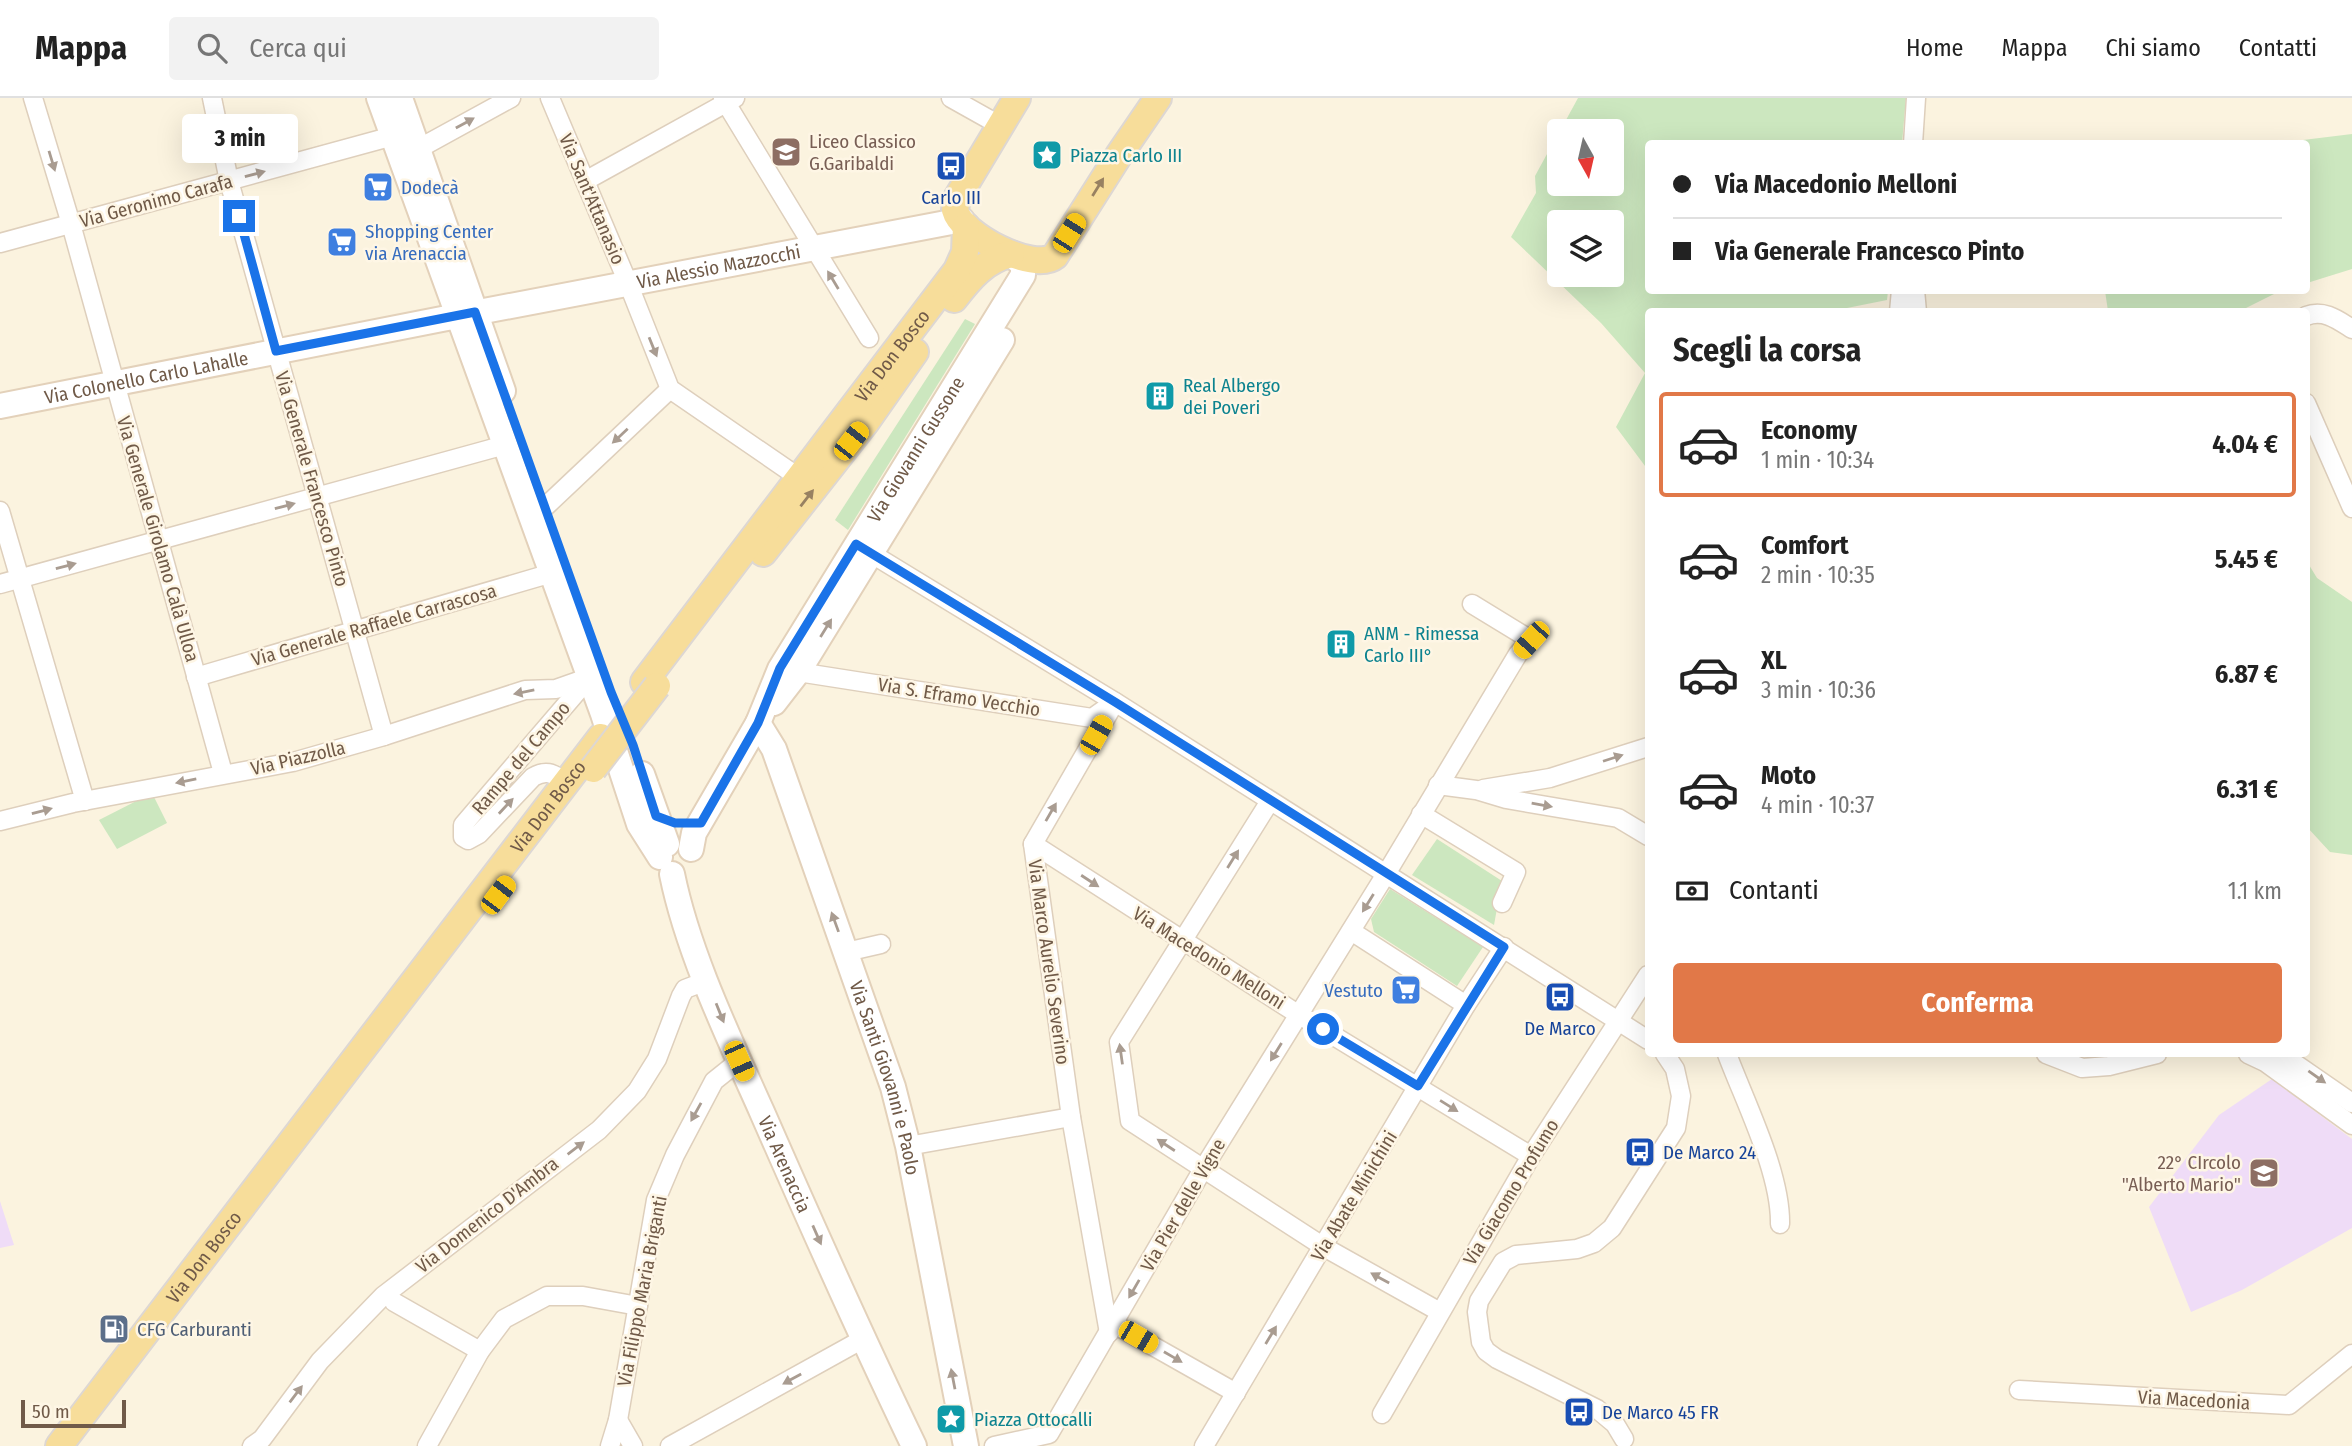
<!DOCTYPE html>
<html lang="it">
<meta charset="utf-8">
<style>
:root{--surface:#fff;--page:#f2f2f2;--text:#222;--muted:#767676;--line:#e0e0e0;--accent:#e17848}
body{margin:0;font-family:"Fira Sans Condensed",sans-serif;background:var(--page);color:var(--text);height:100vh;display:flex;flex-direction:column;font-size:26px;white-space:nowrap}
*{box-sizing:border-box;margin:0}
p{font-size:23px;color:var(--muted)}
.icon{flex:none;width:38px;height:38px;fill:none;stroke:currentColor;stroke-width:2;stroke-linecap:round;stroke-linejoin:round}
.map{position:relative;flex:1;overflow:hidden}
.details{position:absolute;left:1645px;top:210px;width:665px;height:749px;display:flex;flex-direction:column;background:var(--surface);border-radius:7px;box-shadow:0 7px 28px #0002}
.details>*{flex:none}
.top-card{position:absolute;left:1645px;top:42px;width:665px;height:154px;border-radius:7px;box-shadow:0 7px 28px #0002;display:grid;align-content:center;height:154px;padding:0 28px;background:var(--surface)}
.needle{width:46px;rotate:172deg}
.buttons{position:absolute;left:1547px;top:21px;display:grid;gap:14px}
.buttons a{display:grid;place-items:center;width:77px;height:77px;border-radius:7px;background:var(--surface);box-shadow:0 7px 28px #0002;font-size:35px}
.scale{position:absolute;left:21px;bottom:18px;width:105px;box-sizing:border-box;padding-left:7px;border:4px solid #705a48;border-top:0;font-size:19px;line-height:24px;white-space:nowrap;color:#705a48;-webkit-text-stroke:5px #fef6e5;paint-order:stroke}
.end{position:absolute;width:32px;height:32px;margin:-16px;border:9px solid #1a73e8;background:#fff;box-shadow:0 0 0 4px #fff}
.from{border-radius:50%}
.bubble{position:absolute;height:49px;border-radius:7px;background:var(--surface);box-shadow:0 7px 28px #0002;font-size:23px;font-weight:700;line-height:49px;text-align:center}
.car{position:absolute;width:21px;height:42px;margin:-21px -10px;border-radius:9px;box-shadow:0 0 5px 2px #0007;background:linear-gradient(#f5c518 24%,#345 0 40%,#f5c518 0 76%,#345 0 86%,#f5c518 0)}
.top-card b{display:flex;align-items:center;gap:24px;height:66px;font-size:26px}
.top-card b+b{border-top:2px solid var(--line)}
.top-card i{width:18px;height:18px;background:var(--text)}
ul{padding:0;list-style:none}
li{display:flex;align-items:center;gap:21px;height:105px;margin:0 14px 10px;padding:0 14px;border:4px solid transparent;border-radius:7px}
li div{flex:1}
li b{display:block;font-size:26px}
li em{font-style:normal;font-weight:700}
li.current{border-color:var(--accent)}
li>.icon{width:63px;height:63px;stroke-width:1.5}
h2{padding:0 28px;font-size:32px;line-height:84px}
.pay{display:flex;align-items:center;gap:18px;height:77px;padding:0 28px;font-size:26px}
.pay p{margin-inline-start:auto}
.primary-button{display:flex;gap:14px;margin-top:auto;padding:14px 28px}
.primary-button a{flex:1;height:80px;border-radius:7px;background:var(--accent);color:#fff;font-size:28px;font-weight:700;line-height:80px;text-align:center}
header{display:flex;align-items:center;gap:42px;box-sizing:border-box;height:98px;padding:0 35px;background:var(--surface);border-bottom:2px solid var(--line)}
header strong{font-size:33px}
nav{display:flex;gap:38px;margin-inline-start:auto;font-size:24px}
.search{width:490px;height:63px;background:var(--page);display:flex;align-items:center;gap:18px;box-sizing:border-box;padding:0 24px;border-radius:7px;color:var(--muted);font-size:26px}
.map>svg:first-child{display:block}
</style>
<header>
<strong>Mappa</strong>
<div class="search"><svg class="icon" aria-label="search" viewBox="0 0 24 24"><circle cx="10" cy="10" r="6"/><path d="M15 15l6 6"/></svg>Cerca qui</div>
<nav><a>Home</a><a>Mappa</a><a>Chi siamo</a><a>Contatti</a></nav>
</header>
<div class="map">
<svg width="2352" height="1348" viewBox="0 0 2352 1348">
<rect width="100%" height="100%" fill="#fbf3df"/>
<g fill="#efdcf7">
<polygon points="2272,981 2352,1041 2352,1130 2242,1192 2191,1214 2149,1109 2219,1017"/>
<polygon points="0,1103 14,1147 0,1150"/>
</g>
<g fill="#cce7bf" fill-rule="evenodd">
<path d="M1578 0H1906L1902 45 1648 46V192L1888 193 1887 202 1832 213 1648 214V372L1616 329 1645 275 1601 225 1511 139 1536 95 1535 78 1559 34V86H1612V33H1560ZM1559 124H1612V177H1559Z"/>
<polygon points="2352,36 2352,171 2307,185 2306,46 2299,45 2303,42"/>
<polygon points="2105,193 2105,192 2280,193 2240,213 2108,213"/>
<polygon points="965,221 975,226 848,432 835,422"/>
<polygon points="2306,462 2317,480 2352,504 2352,757 2330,754 2307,729"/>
<polygon points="152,695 167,725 117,751 99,722"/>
<polygon points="1437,741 1502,783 1494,827 1412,777"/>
<polygon points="1390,791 1483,849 1457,888 1374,834 1371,821"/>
</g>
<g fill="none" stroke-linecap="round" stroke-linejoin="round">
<g stroke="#decfbc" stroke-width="21">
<g id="street">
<polyline points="33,0 71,126 223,675"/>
<polyline points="212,0 229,83 384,638"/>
<polyline points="550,0 628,185 670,291 798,379"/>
<polyline points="723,0 869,240"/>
<polyline points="951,0 1001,28"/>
<polyline points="1913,46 1916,0"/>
<polyline points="418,51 511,0"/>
<polyline points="585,83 735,0"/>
<polyline points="0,145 393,38"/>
<polyline points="1915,192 1917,214"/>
<polyline points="1899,214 1901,192"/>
<path d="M2306 218C2324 211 2338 222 2352 231"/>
<polyline points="2306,305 2352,410"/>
<polyline points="545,409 670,291"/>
<polyline points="0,413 85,703"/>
<polyline points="872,456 1115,604 1648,942"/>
<polyline points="0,486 505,347"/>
<polyline points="798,574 1092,620 1109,608"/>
<polyline points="196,579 552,475"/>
<path d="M565 683C553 676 547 671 533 679L479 736 468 742 463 739V727L588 581"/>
<polyline points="1438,687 1476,692 1506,701 1618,720 1648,738"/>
<polyline points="1483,691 1550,680 1648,649"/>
<polyline points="1270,703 1119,944 1130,1023 1324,1149 1440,1214"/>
<polyline points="1421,716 1516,774 1502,805"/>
<polyline points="0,723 73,705 293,664 384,638 525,592 556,591 590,579"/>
<polyline points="1033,746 1293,913 1531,1058"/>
<polyline points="1351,833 1466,907"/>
<polyline points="846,854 881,846"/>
<path d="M1727 956C1745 1004 1781 1075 1780 1126"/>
<polyline points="2046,956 2082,970 2109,968 2157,956"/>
<polyline points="2248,956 2265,964 2352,1027"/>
<polyline points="2281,956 2352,1005"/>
<polyline points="908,1048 1071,1019"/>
<polyline points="394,1204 480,1253"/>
<polyline points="1114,1226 1236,1295"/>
<polyline points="1109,1235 1071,1019 1033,746 1115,604"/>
<polyline points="2019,1292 2289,1307 2352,1256"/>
<polyline points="1382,1316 1531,1058 1648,877"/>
<polyline points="618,1322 633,1348"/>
<polyline points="1624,1341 1615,1326 1597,1311 1497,1261 1486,1253 1481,1244 1477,1214 1479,1203 1503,1164 1516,1157 1577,1151 1594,1145 1612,1130 1676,1030 1681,998 1675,971 1665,956"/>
<polyline points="252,1348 262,1341 320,1263 383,1198 599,1032 637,993 657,961 681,898 685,891 706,883"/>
<polyline points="427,1348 480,1253 504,1221 547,1198 583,1198 638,1208"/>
<polyline points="610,1348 618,1322 656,1102 675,1057 714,983 739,963"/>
<polyline points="670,1348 863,1241"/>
<polyline points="994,1348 1049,1336 1203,1071 1386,776 1518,556 1531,542 1472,506"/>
<polyline points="1204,1348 1466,907 1504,849"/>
</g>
</g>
<g stroke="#e3d1ba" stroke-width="28">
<g id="secondary">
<polyline points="379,0 603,616 639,726 660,759"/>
<polyline points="400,0 503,293"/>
<path id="s1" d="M0 308 442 221 962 122"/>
<polyline points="774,605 798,574 1002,242"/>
<path id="s2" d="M758 625 774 651 893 989 908 1048 966 1348"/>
<polyline points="642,676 667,746"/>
<path id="s3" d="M691 751 694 735 758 625 780 571 1023 177V167L1011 156"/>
<path id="s4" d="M672 776C688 855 729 940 762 1014 811 1126 861 1238 914 1348"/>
</g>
</g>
<g stroke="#ddd7d3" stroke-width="30">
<g id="primary">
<path d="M1017 0 957 100C957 101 955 111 955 112 961 137 1034 175 1055 158L1119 57 1158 0"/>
<path d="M954 201C970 180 985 162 1011 156"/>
<polyline points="763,455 866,324 915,254"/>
<path id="s5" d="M644 584 957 172 965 154 966 128"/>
<path id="s6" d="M59 1348 601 639"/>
</g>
</g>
<use href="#street" stroke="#fff" stroke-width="18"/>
<use href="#secondary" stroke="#fff" stroke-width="24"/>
<use href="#primary" stroke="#f7dd9a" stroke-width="26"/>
<g stroke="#ddd7d3" stroke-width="30" stroke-linecap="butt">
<polyline id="primary-bridge" points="593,671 657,588"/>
</g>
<use href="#primary-bridge" stroke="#f7dd9a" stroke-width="26"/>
</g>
<defs><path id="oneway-solid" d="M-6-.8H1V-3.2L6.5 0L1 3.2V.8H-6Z" transform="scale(1.75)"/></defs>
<g fill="#a99c91">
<use href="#oneway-solid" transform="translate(465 25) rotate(-29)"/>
<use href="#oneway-solid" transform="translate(52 63) rotate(73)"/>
<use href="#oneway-solid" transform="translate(255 76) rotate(-15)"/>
<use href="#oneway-solid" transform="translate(833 182) rotate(-121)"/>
<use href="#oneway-solid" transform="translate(653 249) rotate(68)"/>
<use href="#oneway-solid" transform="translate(620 338) rotate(137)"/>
<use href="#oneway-solid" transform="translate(285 408) rotate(-15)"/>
<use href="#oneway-solid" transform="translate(66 468) rotate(-15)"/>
<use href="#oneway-solid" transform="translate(826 530) rotate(-58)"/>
<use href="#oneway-solid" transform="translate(524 594) rotate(169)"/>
<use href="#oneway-solid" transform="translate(1613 660) rotate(-18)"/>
<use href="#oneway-solid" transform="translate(186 683) rotate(169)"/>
<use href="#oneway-solid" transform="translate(1542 707) rotate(10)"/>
<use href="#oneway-solid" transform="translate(506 708) rotate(-47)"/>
<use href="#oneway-solid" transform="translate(42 713) rotate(-15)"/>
<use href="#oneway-solid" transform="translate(1051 714) rotate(-60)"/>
<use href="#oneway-solid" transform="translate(1233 761) rotate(-58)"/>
<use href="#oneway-solid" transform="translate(1090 783) rotate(33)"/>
<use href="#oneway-solid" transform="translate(1368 805) rotate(122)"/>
<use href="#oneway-solid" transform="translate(835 824) rotate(-110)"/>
<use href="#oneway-solid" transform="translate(720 915) rotate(68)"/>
<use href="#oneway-solid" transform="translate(1276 954) rotate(122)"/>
<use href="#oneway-solid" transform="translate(1121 956) rotate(-98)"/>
<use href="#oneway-solid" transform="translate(2317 979) rotate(35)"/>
<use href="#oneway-solid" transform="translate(1449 1008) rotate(32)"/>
<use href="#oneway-solid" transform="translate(696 1014) rotate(119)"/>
<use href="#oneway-solid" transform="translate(1166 1047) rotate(-147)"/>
<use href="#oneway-solid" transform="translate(576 1050) rotate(-37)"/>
<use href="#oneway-solid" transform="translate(817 1137) rotate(66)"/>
<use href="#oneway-solid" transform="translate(1380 1180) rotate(-151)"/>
<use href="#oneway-solid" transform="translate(1134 1191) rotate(120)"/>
<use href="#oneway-solid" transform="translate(1271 1237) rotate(-59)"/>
<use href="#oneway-solid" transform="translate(1173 1259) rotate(30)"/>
<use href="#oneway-solid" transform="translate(792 1281) rotate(151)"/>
<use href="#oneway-solid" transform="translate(953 1281) rotate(-101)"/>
<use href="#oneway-solid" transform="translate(296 1296) rotate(-53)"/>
</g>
<g fill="#988161">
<use href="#oneway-solid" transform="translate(1098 89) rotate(-58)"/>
<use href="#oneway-solid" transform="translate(807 400) rotate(-52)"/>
</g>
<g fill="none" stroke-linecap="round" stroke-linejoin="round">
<polyline stroke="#1a73e8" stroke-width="9" points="239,118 276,253 475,214 611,594 633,647 656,718 675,725 701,725 758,625 780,570 856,446 1115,604 1504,849 1418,988 1323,931"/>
</g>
<defs>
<g id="school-square" transform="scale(1.575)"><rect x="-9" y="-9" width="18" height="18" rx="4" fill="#8d6e63" stroke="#fef6e5"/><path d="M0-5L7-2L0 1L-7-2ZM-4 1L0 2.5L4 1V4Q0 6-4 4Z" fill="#fff"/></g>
<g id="sight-square" transform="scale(1.575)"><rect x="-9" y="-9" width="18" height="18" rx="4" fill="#0f9aa8" stroke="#fef6e5"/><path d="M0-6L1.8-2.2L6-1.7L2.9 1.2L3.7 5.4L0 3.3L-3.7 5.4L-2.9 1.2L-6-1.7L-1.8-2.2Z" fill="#fff"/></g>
<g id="bus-square" transform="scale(1.575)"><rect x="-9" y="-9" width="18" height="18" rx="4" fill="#1a4fb4" stroke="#fef6e5"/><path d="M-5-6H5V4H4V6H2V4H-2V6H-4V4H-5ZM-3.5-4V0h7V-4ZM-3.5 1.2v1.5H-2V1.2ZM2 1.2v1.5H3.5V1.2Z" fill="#fff"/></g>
<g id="supermarket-square" transform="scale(1.575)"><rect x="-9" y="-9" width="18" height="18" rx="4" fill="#3f7fe0" stroke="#fef6e5"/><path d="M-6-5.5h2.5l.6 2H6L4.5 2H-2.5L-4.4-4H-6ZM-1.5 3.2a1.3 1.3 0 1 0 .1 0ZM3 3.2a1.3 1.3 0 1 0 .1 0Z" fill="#fff"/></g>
<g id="building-square" transform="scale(1.575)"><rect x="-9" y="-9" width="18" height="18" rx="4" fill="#0f9aa8" stroke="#fef6e5"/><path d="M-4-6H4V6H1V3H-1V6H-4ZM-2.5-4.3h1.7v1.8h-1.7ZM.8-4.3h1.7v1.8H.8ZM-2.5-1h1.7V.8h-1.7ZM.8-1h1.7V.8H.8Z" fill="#fff"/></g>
<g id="fuel-square" transform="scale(1.575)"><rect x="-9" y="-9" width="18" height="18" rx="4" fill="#5c6f8a" stroke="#fef6e5"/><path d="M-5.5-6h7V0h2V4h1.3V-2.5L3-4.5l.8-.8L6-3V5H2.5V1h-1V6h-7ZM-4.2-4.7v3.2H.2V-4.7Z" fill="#fff"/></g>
</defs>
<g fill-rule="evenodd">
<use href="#school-square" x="786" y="54"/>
<use href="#sight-square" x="1047" y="57"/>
<use href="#bus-square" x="951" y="68"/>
<use href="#supermarket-square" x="378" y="89"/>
<use href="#supermarket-square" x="342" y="144"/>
<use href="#building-square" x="1160" y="298"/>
<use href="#building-square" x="1341" y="546"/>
<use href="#supermarket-square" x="1406" y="892"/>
<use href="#bus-square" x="1560" y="899"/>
<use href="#bus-square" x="1640" y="1054"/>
<use href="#school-square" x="2264" y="1075"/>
<use href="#fuel-square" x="114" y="1231"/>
<use href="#bus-square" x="1579" y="1314"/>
<use href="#sight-square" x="951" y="1321"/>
</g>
<g text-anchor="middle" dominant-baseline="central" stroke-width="5" stroke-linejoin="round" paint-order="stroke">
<g font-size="19" fill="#785e54" stroke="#fef6e5" text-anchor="start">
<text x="809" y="43">Liceo Classico<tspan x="809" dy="22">G.Garibaldi</tspan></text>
<text x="2241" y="1064" text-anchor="end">22° CIrcolo<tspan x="2241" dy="22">"Alberto Mario"</tspan></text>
</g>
<g font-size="19" fill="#0d838f" stroke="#fef6e5" text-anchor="start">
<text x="1070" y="57">Piazza Carlo III</text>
<text x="1183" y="287">Real Albergo<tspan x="1183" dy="22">dei Poveri</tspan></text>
<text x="1364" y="535">ANM - Rimessa<tspan x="1364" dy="22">Carlo III°</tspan></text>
<text x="974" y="1321">Piazza Ottocalli</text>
</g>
<g font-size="19" fill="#366cbe" stroke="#fef6e5" text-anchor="start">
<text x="401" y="89">Dodecà</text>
<text x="365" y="133">Shopping Center<tspan x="365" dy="22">via Arenaccia</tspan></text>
<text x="1383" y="892" text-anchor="end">Vestuto</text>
</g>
<g font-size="19" fill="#164399" stroke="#fef6e5">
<text x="951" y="99">Carlo III</text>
<text x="1560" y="930">De Marco</text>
<text x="1663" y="1054" text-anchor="start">De Marco 24</text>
<text x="1602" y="1314" text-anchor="start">De Marco 45 FR</text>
</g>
<g font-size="19" fill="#705a48" stroke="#fef6e5">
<text transform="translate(592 101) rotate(67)">Via Sant'Attanasio</text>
<text transform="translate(156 103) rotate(-15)">Via Geronimo Carafa</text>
<text stroke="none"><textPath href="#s1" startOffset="732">Via Alessio Mazzocchi</textPath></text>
<text stroke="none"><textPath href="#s5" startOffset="410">Via Don Bosco</textPath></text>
<text stroke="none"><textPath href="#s1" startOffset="149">Via Colonello Carlo Lahalle</textPath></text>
<text stroke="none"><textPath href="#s3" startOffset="460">Via Giovanni Gussone</textPath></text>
<text transform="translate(312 381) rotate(74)">Via Generale Francesco Pinto</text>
<text transform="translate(158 441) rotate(74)">Via Generale Girolamo Calà Ulloa</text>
<text transform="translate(374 527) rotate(-16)">Via Generale Raffaele Carrascosa</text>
<text transform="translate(959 599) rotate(9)">Via S. Eframo Vecchio</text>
<text transform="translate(298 660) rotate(-13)">Via Piazzolla</text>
<text transform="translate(521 660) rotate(-50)">Rampe del Campo</text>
<text stroke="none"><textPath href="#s6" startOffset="805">Via Don Bosco</textPath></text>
<text transform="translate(1209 860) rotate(32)">Via Macedonio Melloni</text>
<text transform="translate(1049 864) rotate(82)">Via Marco Aurelio Severino</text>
<text stroke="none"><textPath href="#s2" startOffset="378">Via Santi Giovanni e Paolo</textPath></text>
<text stroke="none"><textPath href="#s4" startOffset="312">Via Arenaccia</textPath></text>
<text transform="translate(1511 1094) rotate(-59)">Via Giacomo Profumo</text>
<text transform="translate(1354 1098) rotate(-59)">Via Abate Minichini</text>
<text transform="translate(1183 1107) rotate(-60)">Via Pier delle Vigne</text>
<text transform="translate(487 1117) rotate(-38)">Via Domenico D'Ambra</text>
<text stroke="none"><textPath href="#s6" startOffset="238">Via Don Bosco</textPath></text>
<text transform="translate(642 1193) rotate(-79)">Via Filippo Maria Briganti</text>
<text transform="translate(2194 1302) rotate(3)">Via Macedonia</text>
</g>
<g font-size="19" fill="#4e5e75" stroke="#fef6e5" text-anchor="start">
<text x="137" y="1231">CFG Carburanti</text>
</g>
</g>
</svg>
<div class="buttons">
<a><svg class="needle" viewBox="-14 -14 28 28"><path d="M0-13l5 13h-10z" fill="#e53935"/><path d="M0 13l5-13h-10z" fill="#767676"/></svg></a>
<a><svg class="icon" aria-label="layers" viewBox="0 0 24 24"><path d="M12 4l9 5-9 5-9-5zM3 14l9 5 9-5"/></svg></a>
</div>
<div class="scale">50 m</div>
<i class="end from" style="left:1323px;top:931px"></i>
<i class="end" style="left:239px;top:118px"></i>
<div class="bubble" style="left:182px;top:16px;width:116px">3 min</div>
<i class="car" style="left:1069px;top:135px;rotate:32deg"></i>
<i class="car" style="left:851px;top:343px;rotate:38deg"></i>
<i class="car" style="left:1531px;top:542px;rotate:222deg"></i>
<i class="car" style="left:1096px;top:637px;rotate:30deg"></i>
<i class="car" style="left:498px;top:797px;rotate:37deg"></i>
<i class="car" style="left:739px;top:963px;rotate:156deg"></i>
<i class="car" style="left:1138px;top:1239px;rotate:120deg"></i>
<div class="top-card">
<b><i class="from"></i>Via Macedonio Melloni</b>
<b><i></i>Via Generale Francesco Pinto</b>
</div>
<section class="details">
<h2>Scegli la corsa</h2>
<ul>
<li class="current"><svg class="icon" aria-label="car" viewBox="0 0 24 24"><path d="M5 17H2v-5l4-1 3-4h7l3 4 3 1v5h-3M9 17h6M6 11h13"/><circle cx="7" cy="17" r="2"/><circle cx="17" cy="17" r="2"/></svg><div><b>Economy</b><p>1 min · 10:34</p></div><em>4.04 €</em></li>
<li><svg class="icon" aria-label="car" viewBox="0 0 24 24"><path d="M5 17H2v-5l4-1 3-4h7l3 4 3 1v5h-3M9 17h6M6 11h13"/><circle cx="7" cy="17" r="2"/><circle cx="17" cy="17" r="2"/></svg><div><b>Comfort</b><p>2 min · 10:35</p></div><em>5.45 €</em></li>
<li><svg class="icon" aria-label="car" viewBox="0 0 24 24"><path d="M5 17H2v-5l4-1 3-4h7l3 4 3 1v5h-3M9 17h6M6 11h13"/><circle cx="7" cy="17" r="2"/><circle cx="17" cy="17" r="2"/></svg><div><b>XL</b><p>3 min · 10:36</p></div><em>6.87 €</em></li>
<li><svg class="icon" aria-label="car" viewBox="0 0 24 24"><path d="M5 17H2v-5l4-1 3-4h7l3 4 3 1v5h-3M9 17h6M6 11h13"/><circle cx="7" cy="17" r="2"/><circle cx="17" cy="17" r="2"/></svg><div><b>Moto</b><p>4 min · 10:37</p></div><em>6.31 €</em></li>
</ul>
<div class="pay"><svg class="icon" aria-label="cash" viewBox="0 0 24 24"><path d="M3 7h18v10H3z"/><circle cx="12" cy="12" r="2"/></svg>Contanti<p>1.1 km</p></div>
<div class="primary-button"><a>Conferma</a></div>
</section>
</div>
